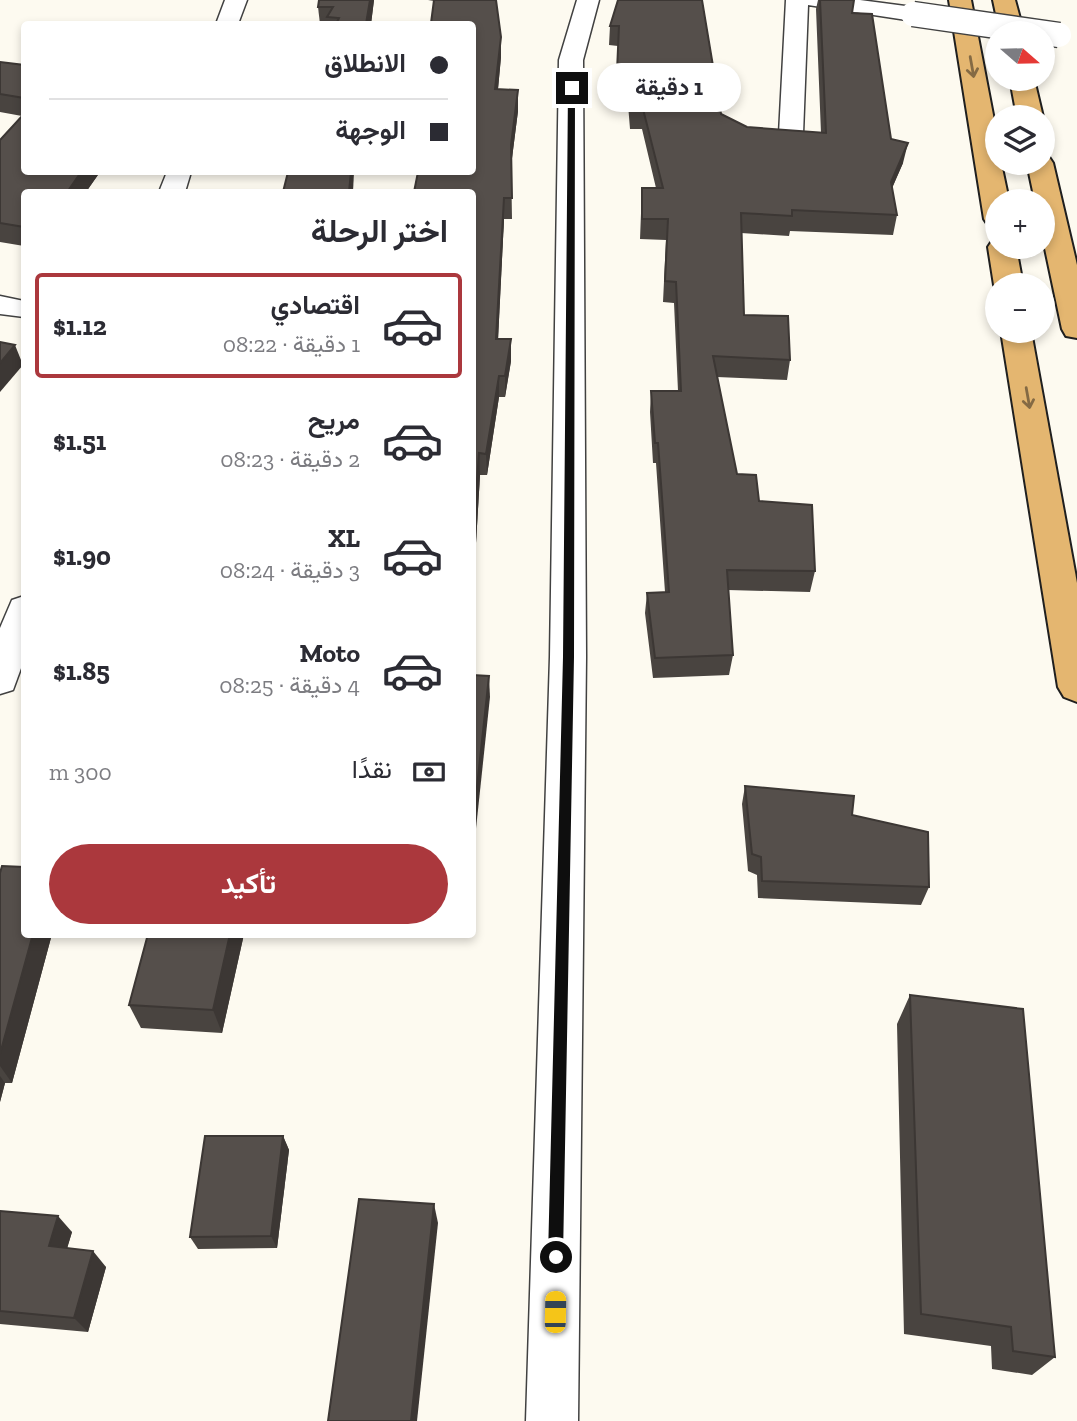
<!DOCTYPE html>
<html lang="ar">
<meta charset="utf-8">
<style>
:root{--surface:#fff;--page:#f7f7f7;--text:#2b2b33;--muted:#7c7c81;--line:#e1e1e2;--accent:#ab383d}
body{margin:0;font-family:"Zilla Slab",Vazirmatn,serif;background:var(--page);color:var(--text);direction:rtl;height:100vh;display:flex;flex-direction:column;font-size:26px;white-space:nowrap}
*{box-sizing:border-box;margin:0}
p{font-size:23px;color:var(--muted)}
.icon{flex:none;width:38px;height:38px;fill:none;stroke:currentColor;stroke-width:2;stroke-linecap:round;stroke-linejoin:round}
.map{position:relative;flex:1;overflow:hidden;direction:ltr}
.side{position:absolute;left:21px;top:189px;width:455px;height:749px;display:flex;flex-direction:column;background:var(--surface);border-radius:7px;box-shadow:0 4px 10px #0003;direction:rtl}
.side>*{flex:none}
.top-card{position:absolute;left:21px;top:21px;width:455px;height:154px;border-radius:7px;box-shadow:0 4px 10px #0003;direction:rtl;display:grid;align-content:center;height:154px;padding:0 28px;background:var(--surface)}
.needle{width:46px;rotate:110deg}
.tools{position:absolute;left:985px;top:21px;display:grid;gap:14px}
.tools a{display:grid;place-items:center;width:70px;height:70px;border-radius:50%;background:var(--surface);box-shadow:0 4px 10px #0003;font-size:35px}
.end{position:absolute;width:32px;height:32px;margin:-16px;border:9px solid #0e0e0e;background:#fff;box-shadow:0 0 0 4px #fff}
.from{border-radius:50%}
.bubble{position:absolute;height:49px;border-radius:24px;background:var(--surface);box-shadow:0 4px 10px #0003;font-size:23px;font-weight:700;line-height:49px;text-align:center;direction:rtl}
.car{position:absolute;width:21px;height:42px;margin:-21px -10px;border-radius:9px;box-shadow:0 0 5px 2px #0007;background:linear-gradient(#f5c518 24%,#345 0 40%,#f5c518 0 76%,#345 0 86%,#f5c518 0)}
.top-card b{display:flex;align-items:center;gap:24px;height:66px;font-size:26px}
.top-card b+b{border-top:2px solid var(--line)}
.top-card i{width:18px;height:18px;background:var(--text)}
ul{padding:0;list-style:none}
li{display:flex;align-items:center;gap:21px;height:105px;margin:0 14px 10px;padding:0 14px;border:4px solid transparent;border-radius:7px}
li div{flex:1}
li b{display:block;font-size:26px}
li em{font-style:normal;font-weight:700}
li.on{border-color:var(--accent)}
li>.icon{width:63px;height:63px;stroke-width:1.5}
h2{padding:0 28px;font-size:32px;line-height:84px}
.pay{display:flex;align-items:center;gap:18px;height:77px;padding:0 28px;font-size:26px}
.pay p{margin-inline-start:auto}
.button{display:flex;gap:14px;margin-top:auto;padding:14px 28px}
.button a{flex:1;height:80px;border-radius:42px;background:var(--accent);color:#fff;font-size:28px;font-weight:700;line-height:80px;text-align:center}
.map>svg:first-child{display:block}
</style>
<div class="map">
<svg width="1077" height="1421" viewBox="0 0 1077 1421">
<rect width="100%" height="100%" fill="#fdfaf0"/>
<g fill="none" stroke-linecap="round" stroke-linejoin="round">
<g stroke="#414141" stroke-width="3">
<g id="minor">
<polygon points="225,0 247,0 238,24 216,24"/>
<polygon points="577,0 599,0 583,60 586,657 578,1421 526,1421 550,657 559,60"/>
<polygon points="786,0 860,0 913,7 921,9 924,14 921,19 913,21 808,5 803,134 800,139 791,141 782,139 779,134"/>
<polygon points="167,172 191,172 185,192 159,192"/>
<polygon points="0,296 24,301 24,317 0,314"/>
<polygon points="24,596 24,660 13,690 0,694 0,628 12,600"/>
</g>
</g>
<g stroke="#1f1f1f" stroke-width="4">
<g id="trunk">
<polygon points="949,0 971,0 998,141 998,163 1001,163 1009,201 998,201 998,227 988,225 984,219"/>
<polygon points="993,0 1015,0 1024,33 1000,33"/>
<polygon points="1010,79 1034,79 1043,117 1017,117"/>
<polygon points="1043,156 1049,157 1053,163 1077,265 1077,338 1066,336 1062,329 1043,239 1043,201 1035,201 1027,163 1043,163"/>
<polygon points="998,240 998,247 1016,247 1023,285 998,285 998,289 994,285 988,247 992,241"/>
<polygon points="1001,331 1031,331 1077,583 1077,702 1064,697 1058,687"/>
</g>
</g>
<use href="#minor" fill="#fff" fill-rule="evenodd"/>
<use href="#trunk" fill="#e4b670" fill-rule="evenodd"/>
<g stroke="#414141" stroke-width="27" stroke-linecap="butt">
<polyline id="minor-bridge" points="913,14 1059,35"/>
</g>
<use href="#minor-bridge" stroke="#fff" stroke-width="24"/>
</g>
<g fill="#494440">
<polygon points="319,0 374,0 371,24 320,24 318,7"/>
<polygon points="428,0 496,0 501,37 501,57 498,89 518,90 518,111 511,166 512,219 504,219 498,339 511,361 505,397 499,397 487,475 480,475 476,543 472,24 431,24 434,1"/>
<polygon points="618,0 721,114 747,127 821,133 816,9 818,0 854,0 852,13 891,139 903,163 892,188 897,215 893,235 790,231 789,236 741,233 744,315 790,360 787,380 717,377 737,474 815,571 810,592 728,590 733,655 729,675 653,678 645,613 647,593 665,592 656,463 653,463 650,412 651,391 678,391 674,303 663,302 666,240 640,239 642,188 656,188 642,129 630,129 627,92 616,91 618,46 609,45 610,26"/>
<polygon points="0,62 24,65 24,172 100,172 86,192 24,192 24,246 0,242 0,140 22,116 0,112"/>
<polygon points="745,786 852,815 929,887 921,905 758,898 757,875 748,871 742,804"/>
<polygon points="0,873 24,934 52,934 12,1083 5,1083 0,1102"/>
<polygon points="148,934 244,934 222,1033 141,1028 129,1005"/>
<polygon points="910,995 1055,1357 1032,1375 992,1369 991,1346 904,1334 897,1024"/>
<polygon points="283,1136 289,1150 277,1248 198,1249 190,1237"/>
<polygon points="0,1211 72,1232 67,1248 106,1267 88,1332 0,1324"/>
</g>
<g fill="#3c3734">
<polygon points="370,0 374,0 371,24 366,24"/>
<polygon points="501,37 501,57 496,110 495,89"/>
<polygon points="518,90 518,111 511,166 512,219 511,145"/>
<polygon points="908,143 903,163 886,202 891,182"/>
<polygon points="81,172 100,172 86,192 69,192 68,191"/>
<polygon points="351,172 354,172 353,192 349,192"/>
<polygon points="504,198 504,219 497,361 496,339"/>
<polygon points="511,339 511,361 505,397 505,376"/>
<polygon points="15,345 23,365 0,392 0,363"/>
<polygon points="499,376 499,397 487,475 486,454"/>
<polygon points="479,453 480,475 476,543 472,547 472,524"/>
<polygon points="489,676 490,697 472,866 472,833"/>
<polygon points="33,934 52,934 12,1083 0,1066 0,1054"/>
<polygon points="230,934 244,934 222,1033 213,1010"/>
<polygon points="0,1076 5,1083 0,1102"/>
<polygon points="283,1136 289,1150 277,1248 271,1236"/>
<polygon points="434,1204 438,1223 417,1421 411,1421"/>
<polygon points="58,1216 72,1232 63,1262 49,1246"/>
<polygon points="93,1251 106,1267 88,1332 74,1318"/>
</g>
<g fill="#554f4b" stroke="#3c3734" stroke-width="2">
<polygon points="319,0 370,0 366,24 336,24 339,18 327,17 333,7 318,7"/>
<polygon points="434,0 496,0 501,37 495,89 518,90 511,145 512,198 504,198 496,339 511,339 505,376 499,376 486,454 479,453 474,521 472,524 472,192 414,192 418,172 472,172 472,24 443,24 444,23 431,23"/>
<polygon points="618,0 702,0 721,114 747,127 826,133 820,0 854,0 852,13 872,14 891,139 908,143 891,182 897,215 792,210 792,216 741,213 744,315 788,316 790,360 713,356 737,474 756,475 759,501 812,505 815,571 727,570 733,655 655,658 647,593 669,592 658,443 655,443 651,391 681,391 676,282 665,281 668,219 642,219 642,188 663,188 643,109 631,109 628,72 617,71 619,26 610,26"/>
<polygon points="0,62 24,65 24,98 0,94"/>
<polygon points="23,115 24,115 24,172 81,172 68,191 78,192 24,192 24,227 0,223 0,140"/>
<polygon points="288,172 351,172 349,192 283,192"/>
<polygon points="0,342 15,345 0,363"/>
<polygon points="472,675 489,676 472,833"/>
<polygon points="745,786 854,796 852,815 928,832 929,887 762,881 761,857 752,854"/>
<polygon points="2,866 24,867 24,934 33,934 0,1054 0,873"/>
<polygon points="148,934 230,934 213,1010 129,1005"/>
<polygon points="910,995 1023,1009 1055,1357 1013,1351 1011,1327 921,1314"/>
<polygon points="205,1136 283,1136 271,1236 190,1237"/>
<polygon points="359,1199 434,1204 411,1421 328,1421"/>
<polygon points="0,1211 58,1216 49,1246 93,1251 74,1318 0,1311"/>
</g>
<defs><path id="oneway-shaft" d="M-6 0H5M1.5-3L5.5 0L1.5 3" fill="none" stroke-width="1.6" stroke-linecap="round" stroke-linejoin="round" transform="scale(1.75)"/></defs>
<g stroke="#846a44">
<use href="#oneway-shaft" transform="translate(972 67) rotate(80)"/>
<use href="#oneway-shaft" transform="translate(1028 398) rotate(80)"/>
</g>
<polygon fill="#0e0e0e" points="572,85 575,88 574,657 563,1257 561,1263 556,1265 550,1263 548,1257 563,657 568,88"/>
</svg>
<div class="tools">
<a><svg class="needle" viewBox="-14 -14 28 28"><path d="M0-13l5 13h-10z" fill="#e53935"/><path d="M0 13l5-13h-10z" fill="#7c7c81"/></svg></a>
<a><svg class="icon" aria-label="layers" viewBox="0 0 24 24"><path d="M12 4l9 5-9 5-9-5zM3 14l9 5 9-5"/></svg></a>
<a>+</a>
<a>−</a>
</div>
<i class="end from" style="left:556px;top:1257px"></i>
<i class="end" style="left:572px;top:88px"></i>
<div class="bubble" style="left:597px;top:63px;width:144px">1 دقيقة</div>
<i class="car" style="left:555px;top:1312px;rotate:1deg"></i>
<div class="top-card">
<b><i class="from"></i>الانطلاق</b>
<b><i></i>الوجهة</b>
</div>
<section class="side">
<h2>اختر الرحلة</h2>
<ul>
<li class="on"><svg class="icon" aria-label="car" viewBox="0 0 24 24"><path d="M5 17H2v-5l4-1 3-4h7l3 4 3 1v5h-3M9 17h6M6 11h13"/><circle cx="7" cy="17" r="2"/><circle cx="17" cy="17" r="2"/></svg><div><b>اقتصادي</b><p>1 دقيقة · 08:22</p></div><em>$1.12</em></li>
<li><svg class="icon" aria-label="car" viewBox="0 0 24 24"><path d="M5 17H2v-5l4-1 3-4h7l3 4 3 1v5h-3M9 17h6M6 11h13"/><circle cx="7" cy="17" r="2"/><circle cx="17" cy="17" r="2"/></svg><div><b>مريح</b><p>2 دقيقة · 08:23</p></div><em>$1.51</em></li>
<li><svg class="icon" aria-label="car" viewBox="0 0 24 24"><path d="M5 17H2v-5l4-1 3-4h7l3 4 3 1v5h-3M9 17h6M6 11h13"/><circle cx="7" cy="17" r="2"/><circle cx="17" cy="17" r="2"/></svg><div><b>XL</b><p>3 دقيقة · 08:24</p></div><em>$1.90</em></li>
<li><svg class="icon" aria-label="car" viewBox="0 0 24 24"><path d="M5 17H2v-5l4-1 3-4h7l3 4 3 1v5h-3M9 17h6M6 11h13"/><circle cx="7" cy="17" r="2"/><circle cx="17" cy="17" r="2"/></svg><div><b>Moto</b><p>4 دقيقة · 08:25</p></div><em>$1.85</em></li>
</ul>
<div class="pay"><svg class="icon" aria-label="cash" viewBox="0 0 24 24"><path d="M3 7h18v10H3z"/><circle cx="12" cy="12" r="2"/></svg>نقدًا<p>300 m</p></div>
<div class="button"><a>تأكيد</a></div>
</section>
</div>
